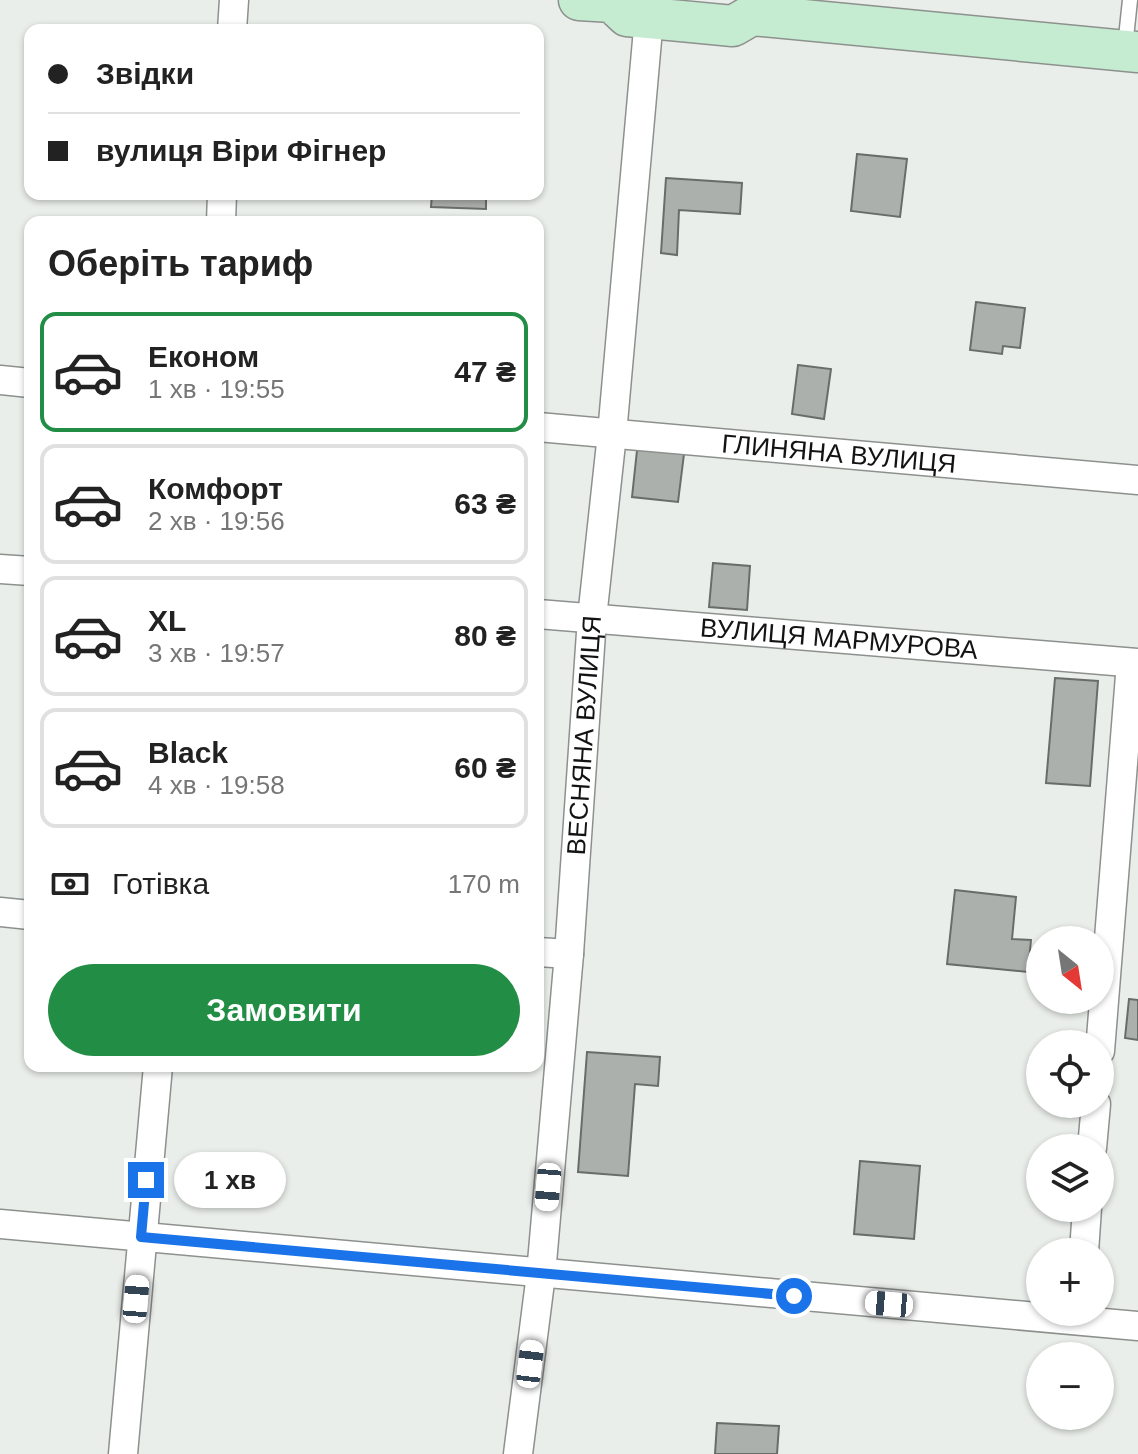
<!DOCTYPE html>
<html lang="uk">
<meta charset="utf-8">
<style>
:root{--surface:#fff;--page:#f6f6f6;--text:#222;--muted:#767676;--line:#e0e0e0;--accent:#228d45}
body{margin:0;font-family:Helvetica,sans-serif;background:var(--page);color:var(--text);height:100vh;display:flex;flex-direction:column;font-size:30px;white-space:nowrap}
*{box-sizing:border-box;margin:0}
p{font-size:26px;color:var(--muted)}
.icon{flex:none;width:44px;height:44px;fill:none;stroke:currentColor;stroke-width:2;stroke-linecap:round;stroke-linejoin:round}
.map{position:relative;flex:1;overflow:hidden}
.drawer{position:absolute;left:24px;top:216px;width:520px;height:856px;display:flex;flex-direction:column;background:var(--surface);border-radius:16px;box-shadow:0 2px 6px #0004}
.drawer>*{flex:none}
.top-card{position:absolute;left:24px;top:24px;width:520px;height:176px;border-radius:16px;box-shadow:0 2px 6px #0004;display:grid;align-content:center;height:176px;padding:0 24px;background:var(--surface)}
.needle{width:52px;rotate:150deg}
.fabs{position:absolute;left:1026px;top:926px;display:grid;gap:16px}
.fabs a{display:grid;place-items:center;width:88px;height:88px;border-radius:50%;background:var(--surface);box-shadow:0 2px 6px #0004;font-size:40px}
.end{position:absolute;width:36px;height:36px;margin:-18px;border:10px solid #1a73e8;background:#fff;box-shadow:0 0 0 4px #fff}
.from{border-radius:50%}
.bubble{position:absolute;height:56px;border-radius:28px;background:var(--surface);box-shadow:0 2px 6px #0004;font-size:26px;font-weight:700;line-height:56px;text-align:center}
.car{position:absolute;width:24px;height:48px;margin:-24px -12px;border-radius:10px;box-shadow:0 0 6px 2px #0007;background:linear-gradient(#fff 24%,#345 0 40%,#fff 0 76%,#345 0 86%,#fff 0)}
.top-card b{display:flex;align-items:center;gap:28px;height:76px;font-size:30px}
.top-card b+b{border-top:2px solid var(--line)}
.top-card i{width:20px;height:20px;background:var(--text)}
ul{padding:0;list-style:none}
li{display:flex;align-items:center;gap:24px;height:120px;margin:0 16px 12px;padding:0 8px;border:4px solid var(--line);border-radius:16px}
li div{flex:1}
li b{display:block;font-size:30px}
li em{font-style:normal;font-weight:700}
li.current{border-color:var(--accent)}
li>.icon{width:72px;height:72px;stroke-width:1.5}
h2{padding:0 24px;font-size:36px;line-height:96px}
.pay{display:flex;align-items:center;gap:20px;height:88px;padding:0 24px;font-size:30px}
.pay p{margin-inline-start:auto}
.primary-button{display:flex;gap:16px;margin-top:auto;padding:16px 24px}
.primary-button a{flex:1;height:92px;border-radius:48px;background:var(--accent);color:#fff;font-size:32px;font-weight:700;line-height:92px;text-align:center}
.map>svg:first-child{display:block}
</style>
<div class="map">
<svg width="1138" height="1454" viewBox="0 0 1138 1454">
<rect width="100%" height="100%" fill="#eaeeea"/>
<g fill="#acb0ad" stroke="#696d6a" stroke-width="2">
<polygon points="857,154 907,159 900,217 851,211"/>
<polygon points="666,178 742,183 740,214 679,210 677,255 661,253"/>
<polygon points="432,194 486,194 486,209 431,207"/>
<polygon points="976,302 1025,308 1020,348 1003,346 1002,354 970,350"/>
<polygon points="798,365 831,369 824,419 792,414"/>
<polygon points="638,441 685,446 678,502 632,497"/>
<polygon points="713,563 750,566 747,610 709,607"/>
<polygon points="1055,678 1098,681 1090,786 1046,783"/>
<polygon points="955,890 1016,897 1012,939 1031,940 1028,972 947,964"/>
<polygon points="1129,999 1138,1000 1138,1040 1125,1038"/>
<polygon points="587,1052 660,1057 658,1086 635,1084 628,1176 578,1172"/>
<polygon points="860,1161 920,1166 914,1239 854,1234"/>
<polygon points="717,1423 779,1426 777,1454 715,1454"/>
</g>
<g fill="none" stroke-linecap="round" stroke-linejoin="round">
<g stroke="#8d918e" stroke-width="17">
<polyline id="lane" points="1125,47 1130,0"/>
</g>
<g stroke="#8d918e" stroke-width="31">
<g id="street">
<polyline points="232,30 234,0"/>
<polyline points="221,222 222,194"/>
<polyline points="0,380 30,383"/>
<path id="s1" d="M538 427 1138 480"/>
<polyline points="0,569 30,571"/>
<path id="s2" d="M538 614 1138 663"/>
<polyline points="0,912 30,915"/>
<polyline points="538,952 569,954"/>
<polyline points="1100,1051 1131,663"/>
<polyline points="1092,1148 1096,1104"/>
<polyline points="0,1224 1138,1326"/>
<polyline points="1084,1252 1087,1208"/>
<polyline points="123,1454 158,1066"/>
<path id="s3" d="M518 1454 541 1274 569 954 592 618 612 434 649 18"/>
</g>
</g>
<g stroke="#8d918e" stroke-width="43">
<polyline id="secondary" points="579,0 612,2 627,16 681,21 733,26 752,15 1138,52"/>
</g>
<use href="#lane" stroke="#fff" stroke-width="14"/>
<use href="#street" stroke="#fff" stroke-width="28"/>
<use href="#secondary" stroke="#c5ecd1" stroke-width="40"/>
</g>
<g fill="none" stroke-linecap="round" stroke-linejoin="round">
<polyline stroke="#1a73e8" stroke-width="10" points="146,1180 141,1237 794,1296"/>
</g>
<g text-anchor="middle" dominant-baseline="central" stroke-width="6" stroke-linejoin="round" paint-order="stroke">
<g font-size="26" fill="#121312" stroke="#eaeeea">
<text stroke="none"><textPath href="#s1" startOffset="302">ГЛИНЯНА ВУЛИЦЯ</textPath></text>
<text stroke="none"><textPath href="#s2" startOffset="302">ВУЛИЦЯ МАРМУРОВА</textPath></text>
<text stroke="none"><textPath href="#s3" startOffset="722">ВЕСНЯНА ВУЛИЦЯ</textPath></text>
</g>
</g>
</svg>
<div class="fabs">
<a><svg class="needle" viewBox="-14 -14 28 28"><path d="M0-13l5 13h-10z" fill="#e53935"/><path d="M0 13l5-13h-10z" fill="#767676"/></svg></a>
<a><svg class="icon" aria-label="locate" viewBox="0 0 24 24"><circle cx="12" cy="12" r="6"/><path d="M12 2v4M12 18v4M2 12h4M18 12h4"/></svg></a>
<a><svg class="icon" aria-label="layers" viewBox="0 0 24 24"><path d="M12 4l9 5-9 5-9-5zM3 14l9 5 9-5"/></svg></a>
<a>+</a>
<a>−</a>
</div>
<i class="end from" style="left:794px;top:1296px"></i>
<i class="end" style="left:146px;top:1180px"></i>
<div class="bubble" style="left:174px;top:1152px;width:112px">1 хв</div>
<i class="car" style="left:548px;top:1187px;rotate:185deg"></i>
<i class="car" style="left:136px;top:1299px;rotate:5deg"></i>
<i class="car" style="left:889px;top:1304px;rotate:275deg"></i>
<i class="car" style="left:530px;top:1364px;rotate:7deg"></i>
<div class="top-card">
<b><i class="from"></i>Звідки</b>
<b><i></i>вулиця Віри Фігнер</b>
</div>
<section class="drawer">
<h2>Оберіть тариф</h2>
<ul>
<li class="current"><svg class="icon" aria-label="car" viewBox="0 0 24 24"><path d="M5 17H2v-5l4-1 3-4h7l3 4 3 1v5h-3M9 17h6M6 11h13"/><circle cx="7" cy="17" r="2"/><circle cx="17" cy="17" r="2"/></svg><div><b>Економ</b><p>1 хв · 19:55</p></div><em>47 ₴</em></li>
<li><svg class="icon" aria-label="car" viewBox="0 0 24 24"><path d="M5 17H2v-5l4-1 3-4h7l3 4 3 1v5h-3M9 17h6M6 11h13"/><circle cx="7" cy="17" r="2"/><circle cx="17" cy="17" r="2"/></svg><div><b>Комфорт</b><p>2 хв · 19:56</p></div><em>63 ₴</em></li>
<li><svg class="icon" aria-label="car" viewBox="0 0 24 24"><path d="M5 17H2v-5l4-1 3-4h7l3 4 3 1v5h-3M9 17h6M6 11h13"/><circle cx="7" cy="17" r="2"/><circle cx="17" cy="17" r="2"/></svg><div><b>XL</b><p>3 хв · 19:57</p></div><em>80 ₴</em></li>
<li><svg class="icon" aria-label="car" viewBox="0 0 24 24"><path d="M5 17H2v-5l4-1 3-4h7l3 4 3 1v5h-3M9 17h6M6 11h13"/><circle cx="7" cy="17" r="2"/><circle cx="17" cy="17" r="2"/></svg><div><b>Black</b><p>4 хв · 19:58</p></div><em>60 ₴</em></li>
</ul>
<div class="pay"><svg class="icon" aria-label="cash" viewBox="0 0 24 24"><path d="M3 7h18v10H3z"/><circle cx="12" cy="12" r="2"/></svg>Готівка<p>170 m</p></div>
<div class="primary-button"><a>Замовити</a></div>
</section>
</div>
